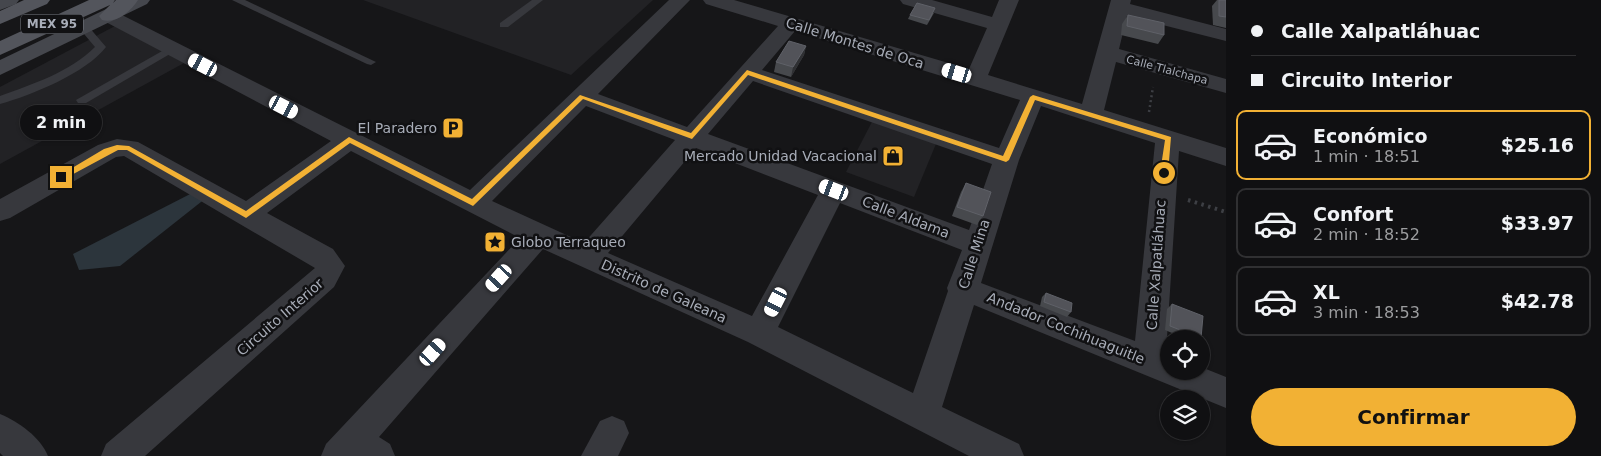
<!DOCTYPE html>
<html lang="es">
<meta charset="utf-8">
<style>
:root{--surface:#101012;--page:#19191b;--text:#f1f3f6;--muted:#9c9d9f;--line:#303032;--accent:#f2b134}
body{margin:0;font-family:"DejaVu Sans",sans-serif;background:var(--page);color:var(--text);height:100vh;display:flex;flex-direction:column;font-size:19px;white-space:nowrap}
*{box-sizing:border-box;margin:0}
p{font-size:16px;color:var(--muted)}
.icon{flex:none;width:28px;height:28px;fill:none;stroke:currentColor;stroke-width:2;stroke-linecap:round;stroke-linejoin:round}
.map{position:relative;flex:1;overflow:hidden}
.side{display:flex;flex-direction:column;background:var(--surface);width:375px}
.side>*{flex:none}
.top-card{display:grid;align-content:center;height:110px;padding:0 25px;background:var(--surface)}
.fabs{position:absolute;left:1160px;top:330px;display:grid;gap:10px}
.fabs a{display:grid;place-items:center;width:50px;height:50px;border-radius:50%;background:var(--surface);box-shadow:0 1px 4px #0004,0 0 0 1px var(--line);font-size:25px}
.end{position:absolute;width:22px;height:22px;margin:-11px;border:6px solid #f2b134;background:#111;box-shadow:0 0 0 2px #111}
.from{border-radius:50%}
.bubble{position:absolute;height:35px;border-radius:18px;background:var(--surface);box-shadow:0 1px 4px #0004,0 0 0 1px var(--line);font-size:16px;font-weight:700;line-height:35px;text-align:center}
.car{position:absolute;width:15px;height:30px;margin:-15px -8px;border-radius:6px;box-shadow:0 0 4px 1px #0007;background:linear-gradient(#fff 24%,#345 0 40%,#fff 0 76%,#345 0 86%,#fff 0)}
.top-card b{display:flex;align-items:center;gap:18px;height:48px;font-size:19px}
.top-card b+b{border-top:1px solid var(--line)}
.top-card i{width:12px;height:12px;background:var(--text)}
ul{padding:0;list-style:none}
li{display:flex;align-items:center;gap:15px;height:70px;margin:0 10px 8px;padding:0 15px;border:2px solid var(--line);border-radius:10px}
li div{flex:1}
li b{display:block;font-size:19px}
li em{font-style:normal;font-weight:700}
li.current{border-color:var(--accent)}
li>.icon{width:45px;height:45px;stroke-width:1.5}
.primary-button{display:flex;gap:10px;margin-top:auto;padding:10px 25px}
.primary-button a{flex:1;height:58px;border-radius:30px;background:var(--accent);color:#111;font-size:20px;font-weight:700;line-height:58px;text-align:center}
main{display:flex;flex:1;min-height:0}
.map>svg:first-child{display:block}
</style>
<main>
<div class="map">
<svg width="1226" height="456" viewBox="0 0 1226 456">
<rect width="100%" height="100%" fill="#161618"/>
<g fill="#222225">
<polygon points="363,0 653,0 571,75"/>
<polygon points="115,26 184,63 0,164 0,87"/>
<polygon points="874,118 938,139 914,197 846,172"/>
</g>
<polygon fill="#2c353c" points="198,190 206,198 120,266 79,270 73,254"/>
<g fill="none" stroke-linecap="round" stroke-linejoin="round">
<polyline stroke="#3d3f44" stroke-width="2.5" stroke-dasharray="2 3" stroke-linecap="butt" points="1149,112 1153,87"/>
<polyline stroke="#3d3f44" stroke-width="4" stroke-dasharray="2.5 4.5" stroke-linecap="butt" points="1188,200 1226,212"/>
<g fill="#37383d" fill-rule="evenodd">
<polygon points="232,0 245,0 376,62 371,65 367,64"/>
<polygon points="532,0 543,0 508,27 500,27 500,23"/>
<path d="M84 25 88 26 106 47C86 73 32 95 0 104V96C33 84 70 72 95 47L79 28Z"/>
<polygon points="171,46 175,47 175,51 86,103 78,103 76,100"/>
</g>
<g fill="#37383d" fill-rule="evenodd">
<path d="M669 0H690L598 94 687 127 778 26 706 4 703 0H734L969 69 987 28 903 4 900 0H932L992 17 999 0H1019L988 75 1082 104 1111 0H1131L1130 4 1226 29V41L1127 16 1119 49 1226 79V93L1116 62 1104 110 1226 148V166L1179 151 1166 353 1169 354V371H1201V367L1226 377V408L974 305 942 407 1019 444 1024 456H969L748 342 543 249 379 437 390 444 395 456H321L326 444 520 238 351 151 267 213 333 249 345 266 334 287 145 456H101L106 444 315 268 124 156 116 157 10 218 0 221V199L98 145 117 139 138 142 246 201 331 141 102 20 99 16 102 12 109 10 116 12 470 190ZM795 31 1020 100 999 148 762 70ZM753 81 992 164 969 230 708 134ZM586 106 675 140 584 243 492 201ZM1041 106 1155 143 1135 341 981 283 1019 160ZM696 148 818 195 752 316 608 253ZM840 203 962 250 947 288 948 291 913 393 778 327Z"/>
<path d="M0 414C19 422 40 437 48 456H3L0 453Z"/>
<polygon points="612,416 624,421 629,433 618,456 581,456 600,421"/>
</g>
<g fill="#45474d" fill-rule="evenodd">
<polygon points="0,0 19,0 16,4 0,10"/>
<polygon points="125,0 150,0 147,4 0,75 0,60"/>
</g>
<g fill="#53555c" fill-rule="evenodd">
<polygon points="24,0 50,0 47,4 0,24 0,11"/>
<path d="M89 0H115L113 3 116 0H138C130 12 116 24 102 20L99 16 110 5 0 55V41Z"/>
</g>
</g>
<g fill="#47494d">
<polygon points="1217,0 1226,0 1226,28 1213,25 1212,6"/>
<polygon points="934,13 927,25 908,19 910,15"/>
<polygon points="1128,15 1164,35 1158,44 1121,35 1122,24"/>
<polygon points="806,46 804,55 791,77 774,72 776,62"/>
<polygon points="966,183 983,216 977,225 952,216 961,192"/>
<polygon points="1046,293 1071,312 1067,317 1040,306 1042,297"/>
<polygon points="1172,304 1201,338 1186,339 1165,330 1167,309"/>
</g>
<polygon fill="#2f3033" points="806,46 804,55 791,77 793,67"/>
<g fill="#525359" stroke="#5f6168">
<polygon points="1219,0 1226,0 1226,17 1219,16"/>
<polygon points="917,3 935,8 929,20 910,15"/>
<polygon points="1128,15 1164,23 1164,35 1127,26"/>
<polygon points="789,41 806,46 793,67 776,62"/>
<polygon points="966,183 991,192 983,216 957,207"/>
<polygon points="1046,293 1072,303 1071,312 1044,302"/>
<polygon points="1172,304 1203,316 1201,338 1170,326"/>
</g>
<polygon fill="#f2b134" points="747,70 1003,156 1030,97 1033,95 1171,137 1168,173 1164,176 1160,173 1165,140 1035,100 1009,160 1006,162 748,75 692,139 583,99 473,206 350,143 246,218 127,150 118,150 64,179 57,177 104,149 117,145 129,146 246,211 349,137 472,199 580,95 691,133"/>
<defs>
<g id="parking-square" transform="scale(1.125)"><rect x="-9" y="-9" width="18" height="18" rx="4" fill="#f2b134" stroke="#111113"/><path d="M-3.5-5.5H1a3.5 3.5 0 0 1 0 7H-1V5.5H-3.5ZM-1-3.4V-.6H.8a1.4 1.4 0 0 0 0-2.8Z" fill="#111"/></g>
<g id="shop-square" transform="scale(1.125)"><rect x="-9" y="-9" width="18" height="18" rx="4" fill="#f2b134" stroke="#111113"/><path d="M-5-2.5h2.3a2.7 3.5 0 0 1 5.4 0H5L5.5 6h-11ZM-1.5-2.5h3a1.5 2.3 0 0 0-3 0Z" fill="#111"/></g>
<g id="sight-square" transform="scale(1.125)"><rect x="-9" y="-9" width="18" height="18" rx="4" fill="#f2b134" stroke="#111113"/><path d="M0-6L1.8-2.2L6-1.7L2.9 1.2L3.7 5.4L0 3.3L-3.7 5.4L-2.9 1.2L-6-1.7L-1.8-2.2Z" fill="#111"/></g>
</defs>
<g fill-rule="evenodd">
<use href="#parking-square" x="453" y="128"/>
<use href="#shop-square" x="893" y="156"/>
<use href="#sight-square" x="495" y="242"/>
</g>
<g text-anchor="middle" dominant-baseline="central" stroke-width="5" stroke-linejoin="round" paint-order="stroke">
<g font-size="11" fill="#a8adb8" stroke="#111113">
<text transform="translate(1167 70) rotate(15)">Calle Tlalchapa</text>
</g>
<rect fill="#111113" stroke="#7b7e86" stroke-width="1" x="21" y="14.5" width="62" height="19" rx="4"/>
<g font-size="12" font-weight="bold" fill="#a8adb8">
<text x="52" y="24">MEX 95</text>
</g>
<g font-size="14" fill="#a8adb8" stroke="#111113">
<text transform="translate(855 43) rotate(17)">Calle Montes de Oca</text>
<text transform="translate(906 217) rotate(21)">Calle Aldama</text>
<text transform="translate(974 254) rotate(-72)">Calle Mina</text>
<text transform="translate(1156 265) rotate(-86)">Calle Xalpatláhuac</text>
<text transform="translate(664 291) rotate(24)">Distrito de Galeana</text>
<text transform="translate(280 317) rotate(-41)">Circuito Interior</text>
<text transform="translate(1066 328) rotate(22)">Andador Cochihuaguitle</text>
</g>
<g font-size="14" fill="#a8adb8" stroke="#111113" text-anchor="end">
<text x="437" y="128">El Paradero</text>
<text x="877" y="156">Mercado Unidad Vacacional</text>
<text x="511" y="242" text-anchor="start">Globo Terraqueo</text>
</g>
</g>
</svg>
<div class="fabs">
<a><svg class="icon" aria-label="locate" viewBox="0 0 24 24"><circle cx="12" cy="12" r="6"/><path d="M12 2v4M12 18v4M2 12h4M18 12h4"/></svg></a>
<a><svg class="icon" aria-label="layers" viewBox="0 0 24 24"><path d="M12 4l9 5-9 5-9-5zM3 14l9 5 9-5"/></svg></a>
</div>
<i class="end from" style="left:1164px;top:173px"></i>
<i class="end" style="left:61px;top:177px"></i>
<div class="bubble" style="left:20px;top:105px;width:82px">2 min</div>
<i class="car" style="left:203px;top:65px;rotate:297deg"></i>
<i class="car" style="left:957px;top:73px;rotate:287deg"></i>
<i class="car" style="left:284px;top:107px;rotate:117deg"></i>
<i class="car" style="left:834px;top:190px;rotate:291deg"></i>
<i class="car" style="left:499px;top:278px;rotate:222deg"></i>
<i class="car" style="left:776px;top:302px;rotate:207deg"></i>
<i class="car" style="left:433px;top:352px;rotate:42deg"></i>
</div>
<section class="side">
<div class="top-card">
<b><i class="from"></i>Calle Xalpatláhuac</b>
<b><i></i>Circuito Interior</b>
</div>
<ul>
<li class="current"><svg class="icon" aria-label="car" viewBox="0 0 24 24"><path d="M5 17H2v-5l4-1 3-4h7l3 4 3 1v5h-3M9 17h6M6 11h13"/><circle cx="7" cy="17" r="2"/><circle cx="17" cy="17" r="2"/></svg><div><b>Económico</b><p>1 min · 18:51</p></div><em>$25.16</em></li>
<li><svg class="icon" aria-label="car" viewBox="0 0 24 24"><path d="M5 17H2v-5l4-1 3-4h7l3 4 3 1v5h-3M9 17h6M6 11h13"/><circle cx="7" cy="17" r="2"/><circle cx="17" cy="17" r="2"/></svg><div><b>Confort</b><p>2 min · 18:52</p></div><em>$33.97</em></li>
<li><svg class="icon" aria-label="car" viewBox="0 0 24 24"><path d="M5 17H2v-5l4-1 3-4h7l3 4 3 1v5h-3M9 17h6M6 11h13"/><circle cx="7" cy="17" r="2"/><circle cx="17" cy="17" r="2"/></svg><div><b>XL</b><p>3 min · 18:53</p></div><em>$42.78</em></li>
</ul>
<div class="primary-button"><a>Confirmar</a></div>
</section>
</main>
